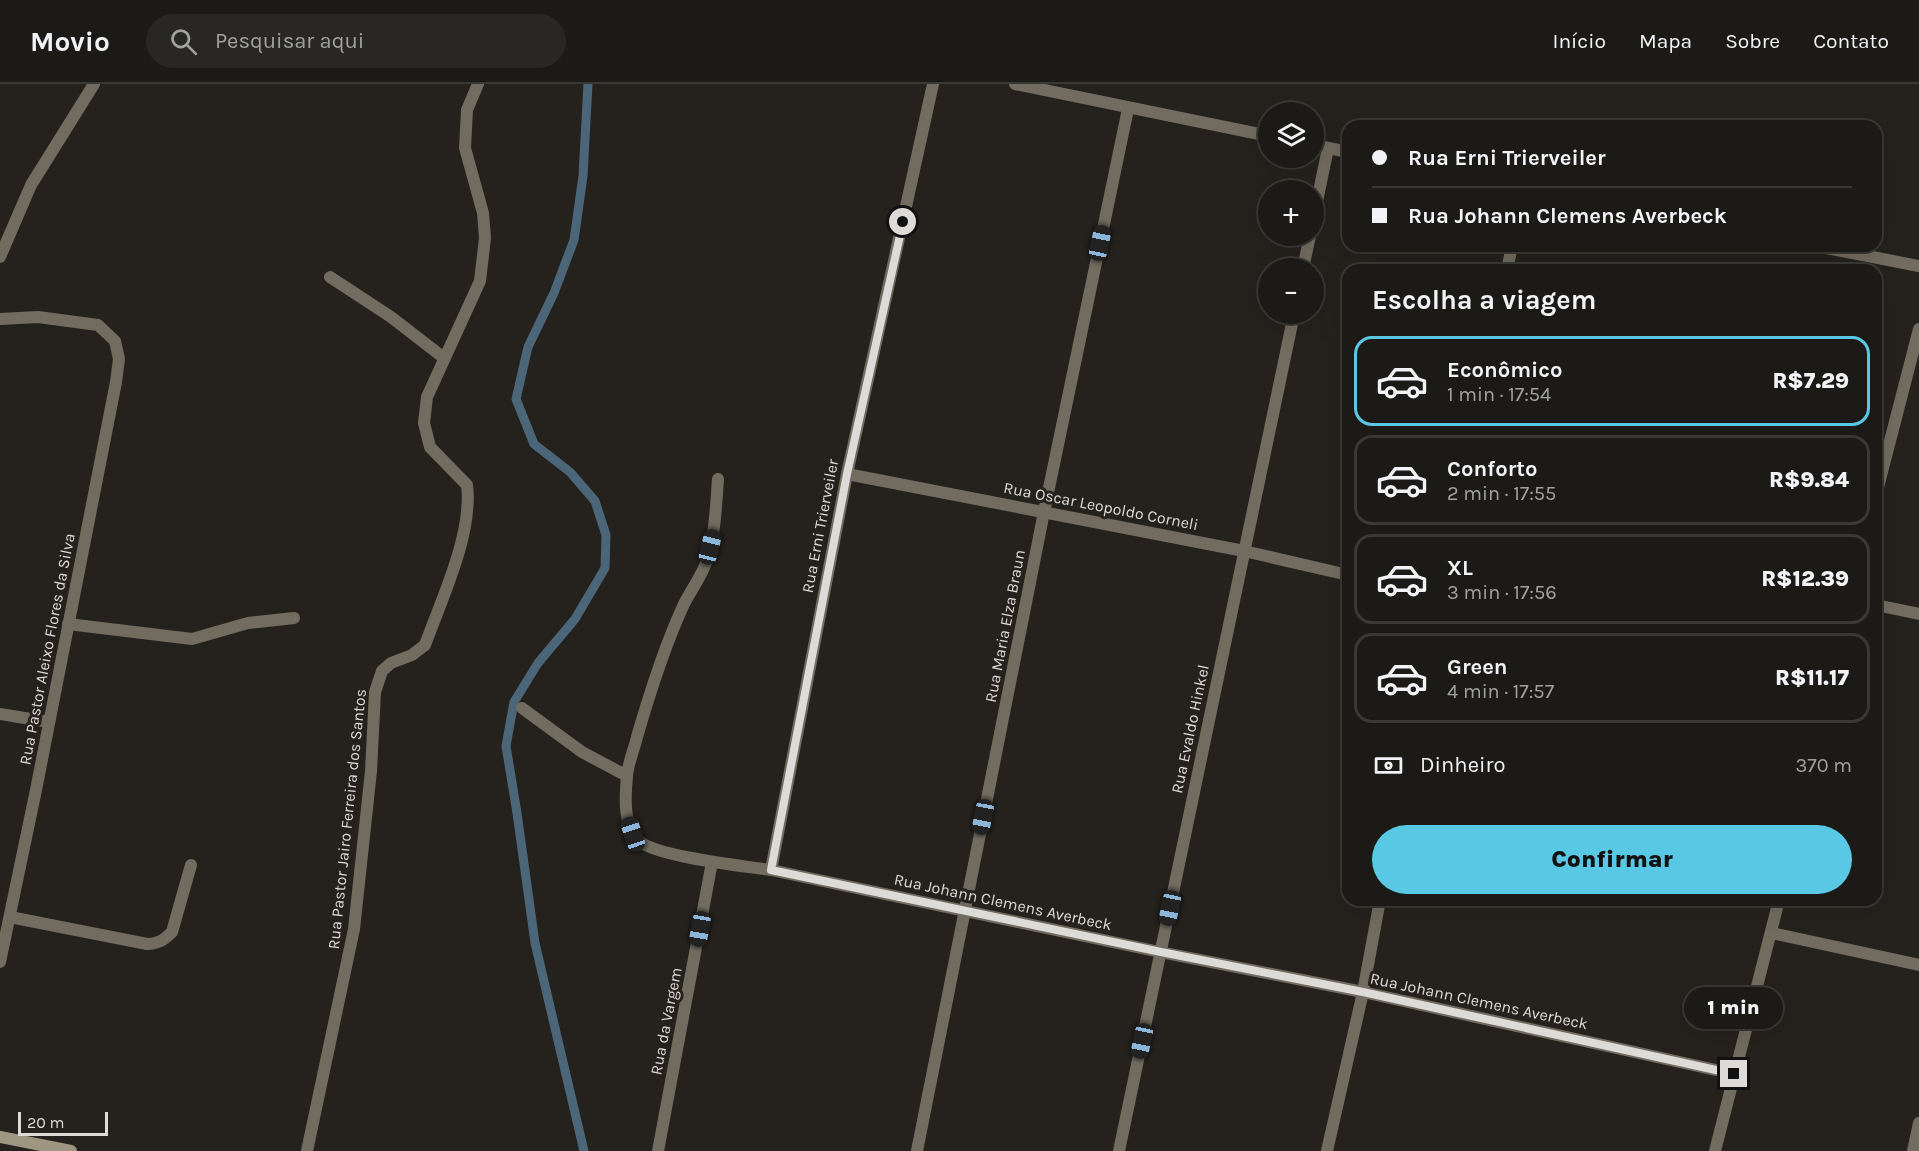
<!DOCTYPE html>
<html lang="pt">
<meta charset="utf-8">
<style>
:root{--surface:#1c1a16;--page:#292723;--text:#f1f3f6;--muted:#a0a1a1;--line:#3a3835;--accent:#59c8e5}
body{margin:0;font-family:Karla,sans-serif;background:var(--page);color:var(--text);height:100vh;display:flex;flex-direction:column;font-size:22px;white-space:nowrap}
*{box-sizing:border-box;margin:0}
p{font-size:20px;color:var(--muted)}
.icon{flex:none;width:33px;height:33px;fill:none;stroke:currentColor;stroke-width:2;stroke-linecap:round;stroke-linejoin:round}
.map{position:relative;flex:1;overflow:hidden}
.panel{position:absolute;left:1342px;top:180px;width:540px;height:642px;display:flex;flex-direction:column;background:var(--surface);border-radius:18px;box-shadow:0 6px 24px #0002,0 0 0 2px var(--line)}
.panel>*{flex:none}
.hud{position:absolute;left:1342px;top:36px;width:540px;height:132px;border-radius:18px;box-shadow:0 6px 24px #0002,0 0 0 2px var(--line);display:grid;align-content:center;height:132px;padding:0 30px;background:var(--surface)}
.buttons{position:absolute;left:1258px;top:18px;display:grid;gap:12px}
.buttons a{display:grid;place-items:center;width:66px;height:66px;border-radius:50%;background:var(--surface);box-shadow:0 6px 24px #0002,0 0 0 2px var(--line);font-size:30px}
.scale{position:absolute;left:18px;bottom:15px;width:90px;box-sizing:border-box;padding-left:6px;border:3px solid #dddbd8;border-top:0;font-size:16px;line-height:21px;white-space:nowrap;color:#dddbd8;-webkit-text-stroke:4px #25221e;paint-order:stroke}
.end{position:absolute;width:27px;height:27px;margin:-14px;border:8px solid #dddbd8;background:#111;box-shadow:0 0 0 3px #111}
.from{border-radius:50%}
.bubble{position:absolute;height:42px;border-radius:21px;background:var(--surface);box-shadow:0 6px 24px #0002,0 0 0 2px var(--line);font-size:20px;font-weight:800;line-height:42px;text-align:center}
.car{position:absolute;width:18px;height:36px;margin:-18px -9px;border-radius:8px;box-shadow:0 0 4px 2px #0007;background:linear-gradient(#222 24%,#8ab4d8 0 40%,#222 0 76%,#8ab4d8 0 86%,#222 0)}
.hud b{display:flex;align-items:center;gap:21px;height:57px;font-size:22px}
.hud b+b{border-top:2px solid var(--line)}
.hud i{width:15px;height:15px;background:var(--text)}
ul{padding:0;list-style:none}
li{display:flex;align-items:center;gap:18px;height:90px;margin:0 12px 9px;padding:0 18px;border:3px solid var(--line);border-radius:18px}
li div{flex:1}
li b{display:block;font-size:22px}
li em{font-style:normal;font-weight:800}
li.on{border-color:var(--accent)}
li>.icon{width:54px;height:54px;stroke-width:1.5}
h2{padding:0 30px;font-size:27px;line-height:72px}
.pay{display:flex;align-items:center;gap:15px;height:66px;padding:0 30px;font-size:22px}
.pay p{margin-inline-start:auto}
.primary-button{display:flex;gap:12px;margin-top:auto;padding:12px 30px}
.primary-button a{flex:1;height:69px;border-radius:36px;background:var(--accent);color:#111;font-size:24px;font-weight:800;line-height:69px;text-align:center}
header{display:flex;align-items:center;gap:36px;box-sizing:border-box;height:84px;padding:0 30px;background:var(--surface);border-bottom:2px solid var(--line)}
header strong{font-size:28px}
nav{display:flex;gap:33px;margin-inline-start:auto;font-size:21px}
.search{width:420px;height:54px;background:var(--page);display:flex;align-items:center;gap:15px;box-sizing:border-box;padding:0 21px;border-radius:33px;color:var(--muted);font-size:22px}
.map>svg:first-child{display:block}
</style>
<header>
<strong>Movio</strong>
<div class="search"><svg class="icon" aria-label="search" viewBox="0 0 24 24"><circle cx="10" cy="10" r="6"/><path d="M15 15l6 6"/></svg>Pesquisar aqui</div>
<nav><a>Início</a><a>Mapa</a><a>Sobre</a><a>Contato</a></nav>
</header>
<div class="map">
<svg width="1919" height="1067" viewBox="0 0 1919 1067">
<rect width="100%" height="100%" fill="#25221e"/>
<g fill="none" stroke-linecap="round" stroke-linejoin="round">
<polyline stroke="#4c6679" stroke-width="9" points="584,1067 535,859 517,729 506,662 514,618 538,579 575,535 605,484 606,451 595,417 570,388 534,360 516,315 528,263 554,209 574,156 583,92 588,0"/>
<g stroke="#726c60" stroke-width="12">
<polyline points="1015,0 1269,52"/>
<polyline points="1314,61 1348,68"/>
<polyline points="1314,132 1328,64"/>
<polyline points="1816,162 1919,182"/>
<polyline points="0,173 31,101 94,0"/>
<polyline points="1303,184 1310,152"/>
<polyline points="1507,186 1512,162"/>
<polyline points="330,193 391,233 444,274"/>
<polyline points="0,235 38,233 98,241 115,257 119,275 116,298 36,706 0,878"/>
<polyline points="847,390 1244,467 1348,491"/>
<path d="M718 395C716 423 715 450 707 476 702 492 691 506 684 520 664 563 650 608 637 653 634 666 628 679 627 692 625 712 623 743 639 757 658 773 744 782 771 786L1160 868 1363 908 1734 990"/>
<polyline points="1876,411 1919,245"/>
<polyline points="1876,521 1919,530"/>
<polyline points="68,540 192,555 248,539 294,534"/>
<polyline points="522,624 582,668 627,692"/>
<polyline points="0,630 49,638"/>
<polyline points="771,786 847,390 933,0"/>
<path d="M10 833 147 860C158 860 164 856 172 848L191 781"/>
<polyline points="1772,849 1919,881"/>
<path d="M307 1067 354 845 371 687 375 608 382 587 391 579 412 571 425 561C442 514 473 450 467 401L430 363 424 339 427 313 480 197 485 154 483 129 465 64 467 26 478 0"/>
<polyline points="658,1067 712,778"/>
<polyline points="917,1067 1044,428 1128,25"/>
<polyline points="1119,1067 1294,230"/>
<polyline points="1327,1067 1363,908 1380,816"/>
<polyline points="1715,1067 1779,816"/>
<polyline points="1913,1067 1919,1039"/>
</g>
<polyline stroke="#9f9682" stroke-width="12" points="0,1053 71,1067"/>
</g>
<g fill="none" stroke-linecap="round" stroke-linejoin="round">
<polyline stroke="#dddbd8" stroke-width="8" points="903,138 847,390 771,786 1161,868 1363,908 1734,990"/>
</g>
<g text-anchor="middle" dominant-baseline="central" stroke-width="6" stroke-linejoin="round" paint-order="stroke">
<g font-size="16" fill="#dddbd8" stroke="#25221e">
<text transform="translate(1101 422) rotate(11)">Rua Oscar Leopoldo Corneli</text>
<text transform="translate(820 442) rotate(-79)">Rua Erni Trierveiler</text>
<text transform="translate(1005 542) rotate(-79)">Rua Maria Elza Braun</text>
<text transform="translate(47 565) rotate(-79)">Rua Pastor Aleixo Flores da Silva</text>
<text transform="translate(1190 645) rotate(-78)">Rua Evaldo Hinkel</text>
<text transform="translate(347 735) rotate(-84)">Rua Pastor Jairo Ferreira dos Santos</text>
<text transform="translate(1003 818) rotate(12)">Rua Johann Clemens Averbeck</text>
<text transform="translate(1479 917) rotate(12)">Rua Johann Clemens Averbeck</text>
<text transform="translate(666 937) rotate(-79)">Rua da Vargem</text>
</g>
</g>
</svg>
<div class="buttons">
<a><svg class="icon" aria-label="layers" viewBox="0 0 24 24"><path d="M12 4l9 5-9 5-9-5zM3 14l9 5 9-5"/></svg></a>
<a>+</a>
<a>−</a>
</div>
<div class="scale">20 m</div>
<i class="end from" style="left:903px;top:138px"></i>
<i class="end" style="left:1734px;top:990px"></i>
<div class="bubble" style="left:1684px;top:903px;width:99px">1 min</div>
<i class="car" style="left:1100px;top:159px;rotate:12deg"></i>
<i class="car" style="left:710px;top:463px;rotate:14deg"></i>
<i class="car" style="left:983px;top:733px;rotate:191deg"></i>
<i class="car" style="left:633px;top:750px;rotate:341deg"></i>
<i class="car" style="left:1170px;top:824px;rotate:192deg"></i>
<i class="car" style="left:700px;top:845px;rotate:190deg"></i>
<i class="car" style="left:1142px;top:957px;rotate:192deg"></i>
<div class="hud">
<b><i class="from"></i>Rua Erni Trierveiler</b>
<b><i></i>Rua Johann Clemens Averbeck</b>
</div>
<section class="panel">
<h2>Escolha a viagem</h2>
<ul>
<li class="on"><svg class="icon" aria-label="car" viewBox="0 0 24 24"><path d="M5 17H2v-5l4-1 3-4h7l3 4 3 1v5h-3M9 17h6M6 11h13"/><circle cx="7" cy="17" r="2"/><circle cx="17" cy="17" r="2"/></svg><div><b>Econômico</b><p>1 min · 17:54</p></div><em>R$7.29</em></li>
<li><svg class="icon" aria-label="car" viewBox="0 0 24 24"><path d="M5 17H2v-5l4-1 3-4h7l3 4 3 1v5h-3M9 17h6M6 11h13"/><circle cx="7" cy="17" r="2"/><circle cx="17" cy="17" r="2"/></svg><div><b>Conforto</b><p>2 min · 17:55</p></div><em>R$9.84</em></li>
<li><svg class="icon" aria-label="car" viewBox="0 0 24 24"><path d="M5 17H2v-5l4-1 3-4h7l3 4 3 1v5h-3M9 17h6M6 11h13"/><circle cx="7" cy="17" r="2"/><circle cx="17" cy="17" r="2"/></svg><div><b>XL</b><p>3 min · 17:56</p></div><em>R$12.39</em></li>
<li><svg class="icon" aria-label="car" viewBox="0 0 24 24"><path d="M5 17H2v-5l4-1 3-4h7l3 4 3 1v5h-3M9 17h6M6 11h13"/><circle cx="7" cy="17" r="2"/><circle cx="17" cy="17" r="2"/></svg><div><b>Green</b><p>4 min · 17:57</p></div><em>R$11.17</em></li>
</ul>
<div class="pay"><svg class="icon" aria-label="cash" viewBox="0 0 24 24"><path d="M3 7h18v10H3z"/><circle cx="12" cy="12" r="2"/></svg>Dinheiro<p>370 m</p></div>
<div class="primary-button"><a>Confirmar</a></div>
</section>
</div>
